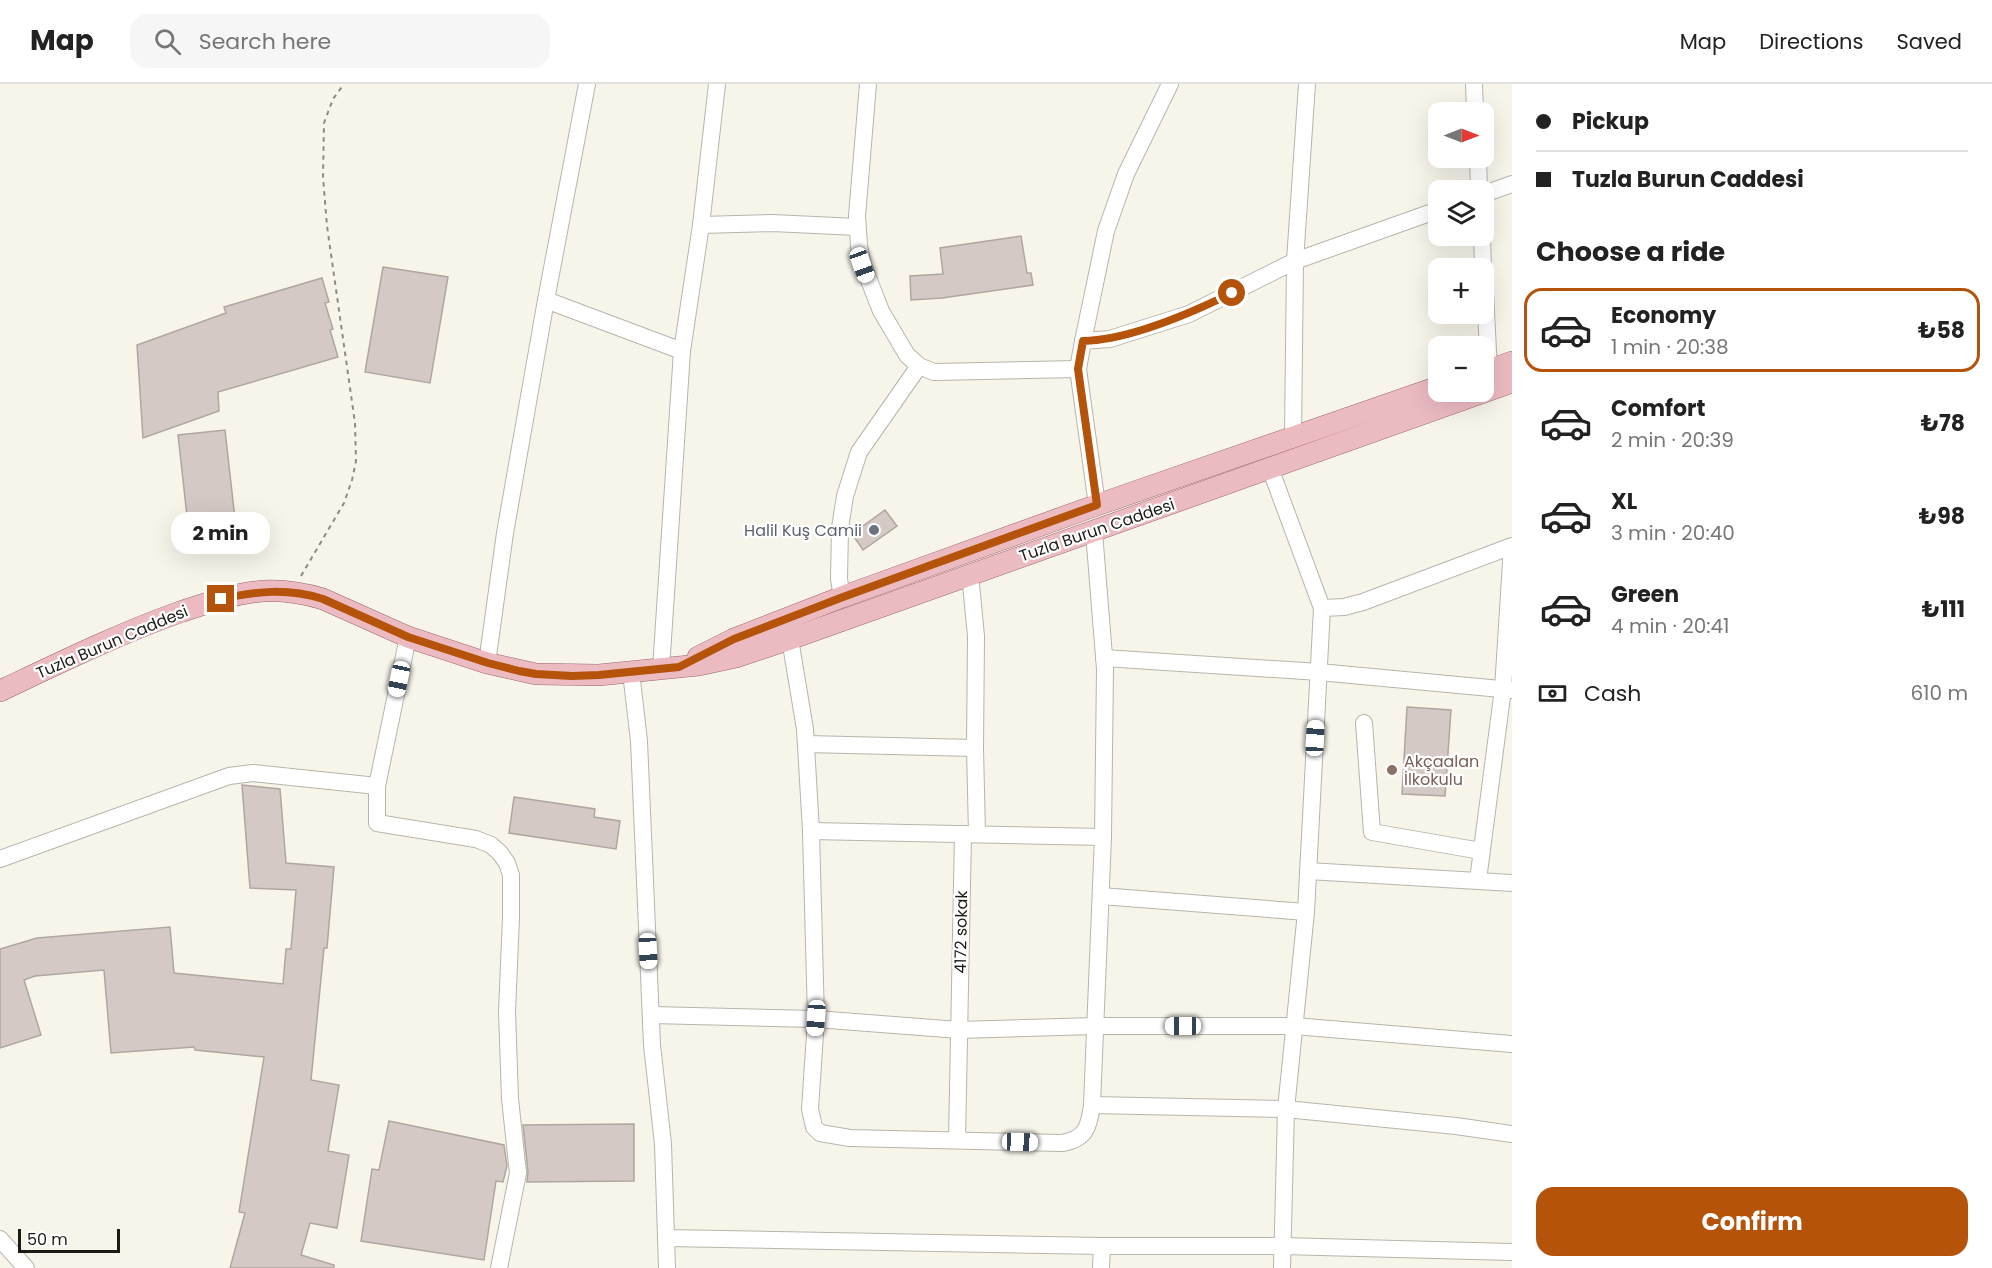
<!DOCTYPE html>
<meta charset="utf-8">
<style>
:root{--surface:#fff;--page:#f6f6f6;--text:#222;--muted:#767676;--line:#e0e0e0;--accent:#b45309}
body{margin:0;font-family:Poppins,sans-serif;background:var(--page);color:var(--text);height:100vh;display:flex;flex-direction:column;font-size:22px;white-space:nowrap}
*{box-sizing:border-box;margin:0}
p{font-size:20px;color:var(--muted)}
.icon{flex:none;width:33px;height:33px;fill:none;stroke:currentColor;stroke-width:2;stroke-linecap:round;stroke-linejoin:round}
.map{position:relative;flex:1;overflow:hidden}
.side{display:flex;flex-direction:column;background:var(--surface);width:480px}
.side>*{flex:none}
.top-card{display:grid;align-content:center;height:132px;padding:0 24px;background:var(--surface)}
.needle{width:39px;rotate:90deg}
.fabs{position:absolute;left:1428px;top:18px;display:grid;gap:12px}
.fabs a{display:grid;place-items:center;width:66px;height:66px;border-radius:12px;background:var(--surface);box-shadow:0 6px 24px #0002;font-size:30px}
.scale{position:absolute;left:18px;bottom:15px;width:102px;box-sizing:border-box;padding-left:6px;border:3px solid #1a1a16;border-top:0;font-size:16px;line-height:21px;white-space:nowrap;color:#1a1a16;-webkit-text-stroke:4px #fff;paint-order:stroke}
.end{position:absolute;width:27px;height:27px;margin:-14px;border:8px solid #b45309;background:#fff;box-shadow:0 0 0 3px #fff}
.from{border-radius:50%}
.bubble{position:absolute;height:42px;border-radius:18px;background:var(--surface);box-shadow:0 6px 24px #0002;font-size:20px;font-weight:700;line-height:42px;text-align:center}
.car{position:absolute;width:18px;height:36px;margin:-18px -9px;border-radius:8px;box-shadow:0 0 4px 2px #0007;background:linear-gradient(#fff 24%,#345 0 40%,#fff 0 76%,#345 0 86%,#fff 0)}
.top-card b{display:flex;align-items:center;gap:21px;height:57px;font-size:22px}
.top-card b+b{border-top:2px solid var(--line)}
.top-card i{width:15px;height:15px;background:var(--text)}
ul{padding:0;list-style:none}
li{display:flex;align-items:center;gap:18px;height:84px;margin:0 12px 9px;padding:0 12px;border:3px solid transparent;border-radius:18px}
li div{flex:1}
li b{display:block;font-size:22px}
li em{font-style:normal;font-weight:700}
li.active{border-color:var(--accent)}
li>.icon{width:54px;height:54px;stroke-width:1.5}
h2{padding:0 24px;font-size:27px;line-height:72px}
.pay{display:flex;align-items:center;gap:15px;height:66px;padding:0 24px;font-size:22px}
.pay p{margin-inline-start:auto}
.cta{display:flex;gap:12px;margin-top:auto;padding:12px 24px}
.cta a{flex:1;height:69px;border-radius:18px;background:var(--accent);color:#fff;font-size:24px;font-weight:700;line-height:69px;text-align:center}
header{display:flex;align-items:center;gap:36px;box-sizing:border-box;height:84px;padding:0 30px;background:var(--surface);border-bottom:2px solid var(--line)}
header strong{font-size:28px}
nav{display:flex;gap:33px;margin-inline-start:auto;font-size:21px}
.search{width:420px;height:54px;background:var(--page);display:flex;align-items:center;gap:15px;box-sizing:border-box;padding:0 21px;border-radius:18px;color:var(--muted);font-size:22px}
main{display:flex;flex:1;min-height:0}
.map>svg:first-child{display:block}
</style>
<header>
<strong>Map</strong>
<div class="search"><svg class="icon" aria-label="search" viewBox="0 0 24 24"><circle cx="10" cy="10" r="6"/><path d="M15 15l6 6"/></svg>Search here</div>
<nav><a>Map</a><a>Directions</a><a>Saved</a></nav>
</header>
<main>
<div class="map">
<svg width="1512" height="1184" viewBox="0 0 1512 1184">
<rect width="100%" height="100%" fill="#f7f5ea"/>
<g fill="#d4c9c4" stroke="#b0a6a0" stroke-width="1.5">
<polygon points="1021,152 1027,189 1031,189 1033,201 942,214 911,216 910,192 943,190 940,164"/>
<polygon points="383,183 448,193 430,299 365,288"/>
<polygon points="322,194 329,218 325,219 333,245 330,246 338,273 218,308 219,327 143,354 137,261 226,229 224,223"/>
<polygon points="225,346 235,435 224,436 225,446 189,450 178,351"/>
<polygon points="885,426 897,442 863,466 852,450"/>
<polygon points="1407,623 1451,626 1445,712 1402,710"/>
<polygon points="242,701 280,705 286,779 334,783 327,864 324,864 311,996 339,1001 328,1067 349,1071 337,1144 310,1139 301,1171 334,1181 334,1184 230,1184 245,1129 239,1128 264,973 195,966 194,963 111,969 104,886 35,892 24,896 41,951 0,964 0,865 37,854 170,843 174,889 283,900 286,865 291,865 296,806 250,804"/>
<polygon points="514,713 595,725 594,733 620,737 616,765 509,749"/>
<polygon points="389,1037 504,1061 507,1082 503,1098 496,1097 484,1176 361,1157 372,1085 379,1086"/>
<polygon points="634,1040 634,1097 527,1098 528,1088 523,1041"/>
</g>
<g fill="none" stroke-linecap="round" stroke-linejoin="round">
<g stroke="#b7b5ab" stroke-width="18">
<g id="minor">
<polyline points="868,0 857,132 859,162 863,181 881,227 907,271 919,282 934,288 1078,285"/>
<polyline points="1474,0 1475,28"/>
<polyline points="1478,74 1479,106"/>
<polyline points="1484,110 1512,100"/>
<polyline points="701,141 772,139 857,143"/>
<polyline points="1482,152 1483,184"/>
<polyline points="1484,189 1489,286"/>
<polyline points="546,216 682,267"/>
<polyline points="1083,257 1110,255 1189,230 1295,177 1438,126"/>
<polyline points="1293,352 1295,177 1307,0"/>
<polyline points="1270,384 1322,524 1306,828 1286,1025 1282,1184"/>
<polyline points="1097,421 1078,285 1083,257 1106,147 1126,90 1170,0"/>
<polyline points="970,490 976,552 975,664 977,750"/>
<polyline points="842,513 839,495 840,444 845,412 859,368 919,282"/>
<polyline points="1322,524 1344,523 1363,518 1512,462 1503,605 1478,796"/>
<polyline points="408,553 377,702 377,739 476,755 491,761 500,769 507,779 511,791 511,834 507,927 510,1015 518,1089 499,1184"/>
<path d="M790 555 805 645 811 747 816 935 810 1025 814 1043 820 1049 850 1054 1062 1059C1086 1055 1089 1043 1092 1021L1103 753 1105 585 1094 448"/>
<polyline points="1104,574 1319,588 1512,606"/>
<polyline points="487,579 505,449 546,216 587,0"/>
<polyline points="661,585 682,267 701,141 717,0"/>
<polyline points="631,588 639,657 652,961 663,1060 667,1184"/>
<polyline points="1364,639 1372,748 1481,767"/>
<polyline points="806,660 975,664"/>
<polyline points="811,747 1103,753"/>
<polyline points="0,775 229,692 253,689 377,702"/>
<polyline points="1308,787 1512,799"/>
<polyline points="1101,812 1306,828"/>
<polyline points="651,931 816,935 959,946 1095,942 1294,942 1512,960"/>
<polyline points="1092,1021 1286,1025 1456,1042 1512,1050"/>
<polyline points="957,1056 963,750"/>
<polyline points="666,1154 1102,1162 1282,1162 1512,1168"/>
<polyline points="0,1155 26,1184"/>
<polyline points="1101,1184 1102,1162"/>
</g>
</g>
<g stroke="#9b656c" stroke-width="22">
<g id="major">
<polyline points="1484,288 1512,278"/>
<polyline points="698,573 734,555 842,513 1097,421 1438,303"/>
<path d="M0 607C59 579 118 550 180 528 207 519 235 509 264 507 285 506 303 509 323 515L408 553 487 579 536 590 599 591 699 581 736 573 790 555 1512 298"/>
</g>
</g>
<polyline stroke="#8c8b84" stroke-width="2" stroke-dasharray="4.5 4.5" stroke-linecap="butt" points="301,492 344,419 352,396 356,377 355,339 327,142 323,93 324,39 333,15 344,0"/>
<use href="#minor" stroke="#fff" stroke-width="16"/>
<use href="#major" stroke="#ecbbc2" stroke-width="21"/>
</g>
<g fill="none" stroke-linecap="round" stroke-linejoin="round">
<path stroke="#b45309" stroke-width="8" d="M221 515C256 507 288 504 323 515L408 553 488 579 519 587 536 590 572 592 599 591 679 583 734 555 843 513 1097 421 1078 285 1083 257C1130 256 1189 230 1232 209"/>
</g>
<circle fill="#6b7280" stroke="#fff" stroke-width="2" cx="874" cy="446" r="6"/>
<circle fill="#8d6e63" stroke="#fff" stroke-width="2" cx="1392" cy="686" r="6"/>
<g text-anchor="middle" dominant-baseline="central" stroke-width="4.5" stroke-linejoin="round" paint-order="stroke">
<g font-size="16" fill="#5b616d" stroke="#fff" text-anchor="end">
<text x="862" y="446">Halil Kuş Camii</text>
</g>
<g font-size="16" fill="#1a1a16" stroke="#fff">
<text transform="translate(1097 446) rotate(-19)">Tuzla Burun Caddesi</text>
<text transform="translate(112 558) rotate(-23)">Tuzla Burun Caddesi</text>
<text transform="translate(961 848) rotate(-89)">4172 sokak</text>
</g>
<g font-size="16" fill="#785e54" stroke="#fff" text-anchor="start">
<text x="1404" y="677">Akçaalan<tspan x="1404" dy="18">İlkokulu</tspan></text>
</g>
</g>
</svg>
<div class="fabs">
<a><svg class="needle" viewBox="-14 -14 28 28"><path d="M0-13l5 13h-10z" fill="#e53935"/><path d="M0 13l5-13h-10z" fill="#767676"/></svg></a>
<a><svg class="icon" aria-label="layers" viewBox="0 0 24 24"><path d="M12 4l9 5-9 5-9-5zM3 14l9 5 9-5"/></svg></a>
<a>+</a>
<a>−</a>
</div>
<div class="scale">50 m</div>
<i class="end from" style="left:1232px;top:209px"></i>
<i class="end" style="left:221px;top:515px"></i>
<div class="bubble" style="left:171px;top:428px;width:99px">2 min</div>
<i class="car" style="left:862px;top:181px;rotate:160deg"></i>
<i class="car" style="left:399px;top:595px;rotate:192deg"></i>
<i class="car" style="left:1315px;top:654px;rotate:3deg"></i>
<i class="car" style="left:648px;top:867px;rotate:177deg"></i>
<i class="car" style="left:816px;top:934px;rotate:184deg"></i>
<i class="car" style="left:1183px;top:942px;rotate:270deg"></i>
<i class="car" style="left:1020px;top:1058px;rotate:92deg"></i>
</div>
<section class="side">
<div class="top-card">
<b><i class="from"></i>Pickup</b>
<b><i></i>Tuzla Burun Caddesi</b>
</div>
<h2>Choose a ride</h2>
<ul>
<li class="active"><svg class="icon" aria-label="car" viewBox="0 0 24 24"><path d="M5 17H2v-5l4-1 3-4h7l3 4 3 1v5h-3M9 17h6M6 11h13"/><circle cx="7" cy="17" r="2"/><circle cx="17" cy="17" r="2"/></svg><div><b>Economy</b><p>1 min · 20:38</p></div><em>₺58</em></li>
<li><svg class="icon" aria-label="car" viewBox="0 0 24 24"><path d="M5 17H2v-5l4-1 3-4h7l3 4 3 1v5h-3M9 17h6M6 11h13"/><circle cx="7" cy="17" r="2"/><circle cx="17" cy="17" r="2"/></svg><div><b>Comfort</b><p>2 min · 20:39</p></div><em>₺78</em></li>
<li><svg class="icon" aria-label="car" viewBox="0 0 24 24"><path d="M5 17H2v-5l4-1 3-4h7l3 4 3 1v5h-3M9 17h6M6 11h13"/><circle cx="7" cy="17" r="2"/><circle cx="17" cy="17" r="2"/></svg><div><b>XL</b><p>3 min · 20:40</p></div><em>₺98</em></li>
<li><svg class="icon" aria-label="car" viewBox="0 0 24 24"><path d="M5 17H2v-5l4-1 3-4h7l3 4 3 1v5h-3M9 17h6M6 11h13"/><circle cx="7" cy="17" r="2"/><circle cx="17" cy="17" r="2"/></svg><div><b>Green</b><p>4 min · 20:41</p></div><em>₺111</em></li>
</ul>
<div class="pay"><svg class="icon" aria-label="cash" viewBox="0 0 24 24"><path d="M3 7h18v10H3z"/><circle cx="12" cy="12" r="2"/></svg>Cash<p>610 m</p></div>
<div class="cta"><a>Confirm</a></div>
</section>
</main>
